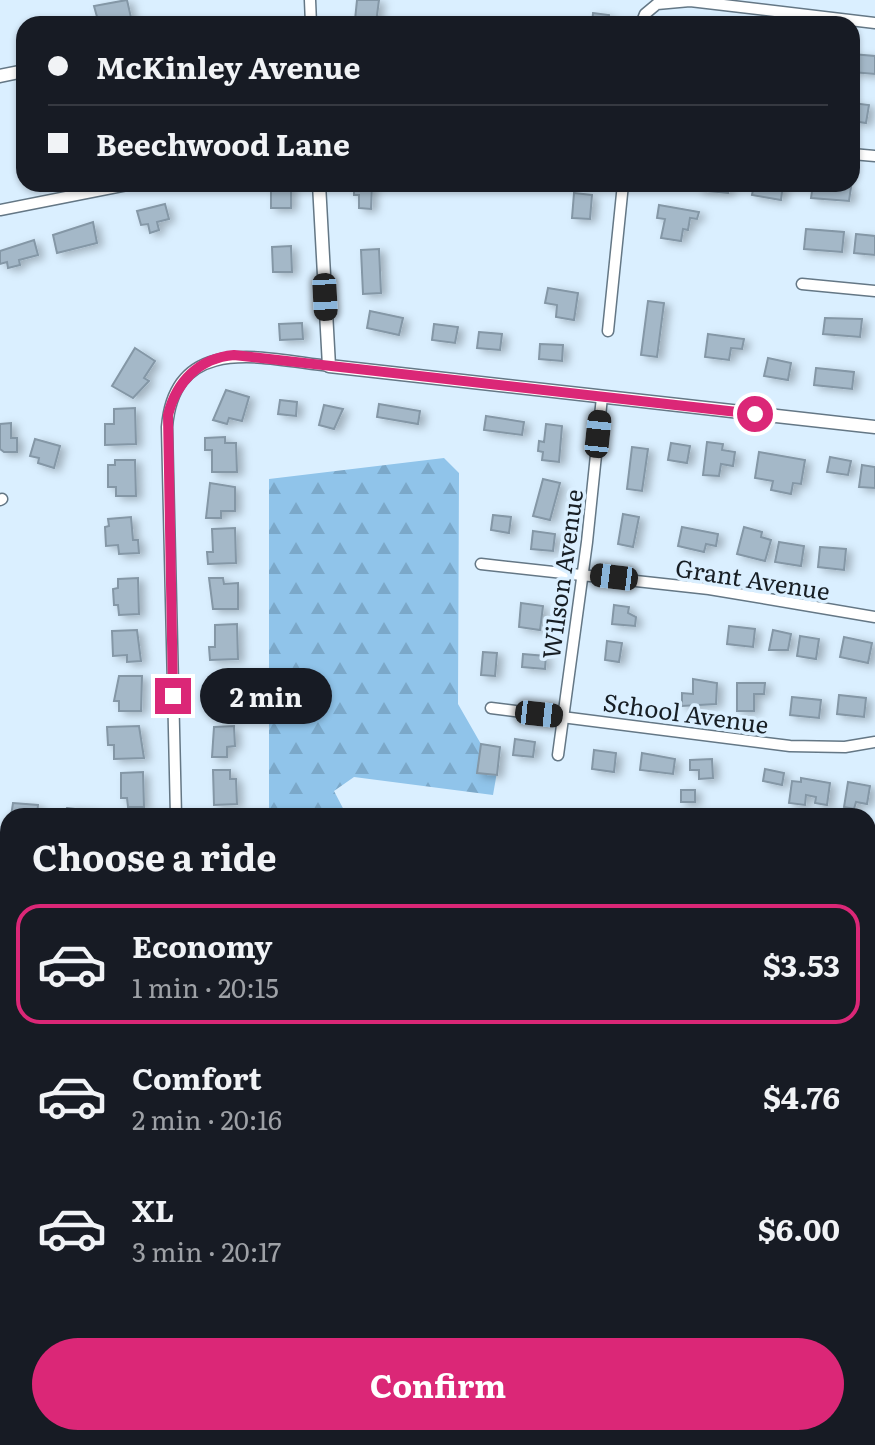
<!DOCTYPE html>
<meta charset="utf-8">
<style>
:root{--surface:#171b24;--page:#242831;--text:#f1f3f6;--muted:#9ea1a6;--line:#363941;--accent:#db2777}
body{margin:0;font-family:Literata,serif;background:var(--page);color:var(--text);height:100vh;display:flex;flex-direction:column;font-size:30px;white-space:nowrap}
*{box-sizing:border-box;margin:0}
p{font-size:26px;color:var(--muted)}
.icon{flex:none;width:44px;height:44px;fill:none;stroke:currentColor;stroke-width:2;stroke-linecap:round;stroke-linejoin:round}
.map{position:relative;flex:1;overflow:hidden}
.side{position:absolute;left:0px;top:808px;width:876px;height:638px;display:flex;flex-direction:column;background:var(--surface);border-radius:24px 24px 0 0;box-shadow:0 2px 6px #0004}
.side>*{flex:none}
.guide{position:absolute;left:16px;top:16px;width:844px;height:176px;border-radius:24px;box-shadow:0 2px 6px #0004;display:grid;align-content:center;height:176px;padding:0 32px;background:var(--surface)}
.end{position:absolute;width:36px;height:36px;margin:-18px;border:10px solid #db2777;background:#fff;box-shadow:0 0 0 4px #fff}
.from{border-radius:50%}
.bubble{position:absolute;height:56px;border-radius:28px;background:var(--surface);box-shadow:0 2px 6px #0004;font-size:26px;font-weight:700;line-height:56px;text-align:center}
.car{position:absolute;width:24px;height:48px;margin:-24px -12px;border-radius:10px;box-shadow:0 0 6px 2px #0007;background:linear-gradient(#222 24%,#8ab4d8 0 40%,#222 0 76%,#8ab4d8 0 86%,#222 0)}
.guide b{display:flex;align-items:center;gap:28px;height:76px;font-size:30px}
.guide b+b{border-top:2px solid var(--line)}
.guide i{width:20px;height:20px;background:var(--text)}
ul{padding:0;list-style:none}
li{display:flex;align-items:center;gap:24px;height:120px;margin:0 16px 12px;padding:0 16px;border:4px solid transparent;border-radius:24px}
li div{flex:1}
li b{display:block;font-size:30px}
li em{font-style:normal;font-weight:700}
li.current{border-color:var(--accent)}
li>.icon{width:72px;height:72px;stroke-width:1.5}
h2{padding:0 32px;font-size:36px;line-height:96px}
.cta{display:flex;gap:16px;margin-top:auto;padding:16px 32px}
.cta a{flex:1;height:92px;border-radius:48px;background:var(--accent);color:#fff;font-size:32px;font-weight:700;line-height:92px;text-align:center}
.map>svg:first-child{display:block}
</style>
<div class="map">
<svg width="875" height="1445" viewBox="0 0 875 1445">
<defs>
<pattern id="forest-firs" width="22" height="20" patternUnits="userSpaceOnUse" patternTransform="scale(2)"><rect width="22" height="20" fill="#90c4ea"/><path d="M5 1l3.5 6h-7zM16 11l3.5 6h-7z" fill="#7ba8c9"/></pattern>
<pattern id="park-crowns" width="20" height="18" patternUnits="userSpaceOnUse" patternTransform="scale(2)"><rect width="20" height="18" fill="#90c4ea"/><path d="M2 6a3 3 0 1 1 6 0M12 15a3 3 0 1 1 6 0" fill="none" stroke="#7ba8c9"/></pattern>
<filter id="shadow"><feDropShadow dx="5.5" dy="3" stdDeviation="4" flood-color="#0004"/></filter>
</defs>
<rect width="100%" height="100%" fill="#daefff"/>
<polygon fill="url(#forest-firs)" points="444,458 459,473 458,704 497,772 493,795 354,777 334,791 347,816 269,816 269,479"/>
<polygon fill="url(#park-crowns)" points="868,873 875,874 875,1112 868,1108"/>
<polygon fill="#90c4ea" points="868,954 875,957 875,982 871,990 875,1003 875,1058 868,1060"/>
<g fill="#a4b8c8" stroke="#8497a6" stroke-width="2" filter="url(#shadow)">
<polygon points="127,0 132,22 99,24 94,6"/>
<polygon points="357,0 379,0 376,23 355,20"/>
<polygon points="593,13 609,15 608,24 592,24"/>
<polygon points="852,54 875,56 875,74 852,72"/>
<polygon points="852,103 869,105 866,123 852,121"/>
<polygon points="354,184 372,184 371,209 359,208 359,195 354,195"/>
<polygon points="699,184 729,184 728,193 698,190"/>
<polygon points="754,184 783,184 781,200 752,195"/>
<polygon points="813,184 851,187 849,201 811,198"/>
<polygon points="291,185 291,208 271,208 271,186"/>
<polygon points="574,193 592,195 590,219 572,218"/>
<polygon points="165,204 169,219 157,222 159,230 150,233 148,224 141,225 137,211"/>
<polygon points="659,205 699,212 697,219 690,218 688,230 683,229 681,241 661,238 665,219 657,218"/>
<polygon points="93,222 97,243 57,253 53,235"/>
<polygon points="806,229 844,232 842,252 804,249"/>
<polygon points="856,234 875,236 875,255 854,253"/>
<polygon points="34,240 38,255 19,260 20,265 8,268 7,262 0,264 0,251"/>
<polygon points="291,246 292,272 273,272 272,247"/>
<polygon points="379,249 381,293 363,294 361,250"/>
<polygon points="548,288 578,293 574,320 556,317 557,305 545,303"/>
<polygon points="648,301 664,303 657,357 641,355"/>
<polygon points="370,311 403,318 399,335 367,328"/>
<polygon points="825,318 862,319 860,337 823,334"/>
<polygon points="302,323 303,339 280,340 279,324"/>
<polygon points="434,324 458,327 455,343 432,340"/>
<polygon points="479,332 502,334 500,350 477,348"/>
<polygon points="708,334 744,339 742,349 731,348 729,360 705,357"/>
<polygon points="540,344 563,345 562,361 539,359"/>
<polygon points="135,348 155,361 144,378 149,381 133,398 112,386"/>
<polygon points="768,358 791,363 788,380 764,376"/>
<polygon points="816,368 854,372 852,389 814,385"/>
<polygon points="226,390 249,397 242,421 229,418 227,424 213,420"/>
<polygon points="280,400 297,402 296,416 278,414"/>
<polygon points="379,404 420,411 418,424 377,417"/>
<polygon points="324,405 343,409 334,429 319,425"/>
<polygon points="135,408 136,444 105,445 105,424 114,424 114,409"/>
<polygon points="486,416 524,422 522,435 484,430"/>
<polygon points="11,423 11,438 17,438 17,452 4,452 0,449 0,424"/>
<polygon points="546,424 562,426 559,462 542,460 543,452 538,451 539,441 544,442"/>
<polygon points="225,437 225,443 236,443 237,472 212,472 212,450 205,450 205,438"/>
<polygon points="35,439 60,446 54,468 38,463 39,458 30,456"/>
<polygon points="707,442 723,444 722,450 735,452 733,466 721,464 719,476 703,475"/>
<polygon points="671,443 690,446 687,463 668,460"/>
<polygon points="632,447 648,449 642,491 627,489"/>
<polygon points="759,452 805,460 801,484 793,483 791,494 771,490 773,481 755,478"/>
<polygon points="830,457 851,461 848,475 827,472"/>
<polygon points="115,460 135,460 136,496 116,496 116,487 108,487 108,465 115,465"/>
<polygon points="862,465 875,467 875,488 859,487"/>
<polygon points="543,479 560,483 550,520 533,516"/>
<polygon points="210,483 235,487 235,511 221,511 221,518 206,518"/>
<polygon points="623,514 639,517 633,547 618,544"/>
<polygon points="493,515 511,517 509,533 491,530"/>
<polygon points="131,517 133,540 138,540 139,553 119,554 118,545 106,546 105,527 109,526 108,519"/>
<polygon points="682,527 718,534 716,546 706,544 704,552 678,546"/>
<polygon points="744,527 762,532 761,537 771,540 765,561 737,554"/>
<polygon points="235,528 236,563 208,564 207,552 213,552 212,529"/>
<polygon points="533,531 555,534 553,551 531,549"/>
<polygon points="779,542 804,546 801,566 775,562"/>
<polygon points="820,547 846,549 844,570 818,567"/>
<polygon points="138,578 139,614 119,615 118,605 114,605 113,589 118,588 118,579"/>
<polygon points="209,578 223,578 224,584 238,583 238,609 213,609"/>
<polygon points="521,603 543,606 540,630 519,627"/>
<polygon points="614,605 629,607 628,613 636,617 635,626 612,624"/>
<polygon points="237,624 238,659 210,660 209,647 215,647 215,625"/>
<polygon points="729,626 755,629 753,647 727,644"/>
<polygon points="137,630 141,661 127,662 127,655 113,656 112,631"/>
<polygon points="773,630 791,634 788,650 769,650"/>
<polygon points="800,636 819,639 816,659 797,656"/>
<polygon points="844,637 872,643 868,663 840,657"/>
<polygon points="607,641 622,643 619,662 605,660"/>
<polygon points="483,652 497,653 495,676 481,675"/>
<polygon points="523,654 546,656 545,669 522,667"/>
<polygon points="119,676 142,676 141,711 119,711 119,701 114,701"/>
<polygon points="239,676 239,701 225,702 225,709 213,709 212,677"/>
<polygon points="693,679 717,683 716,704 682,706 682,693 693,694"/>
<polygon points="737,683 765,683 764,694 754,694 754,711 737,711"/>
<polygon points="839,695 866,698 864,717 837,714"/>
<polygon points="792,697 821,700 819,718 790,715"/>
<polygon points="139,726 144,758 114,759 114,745 108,745 107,727"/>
<polygon points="234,726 235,746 227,747 227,757 212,757 214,727"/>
<polygon points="515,739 535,742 533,757 513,755"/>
<polygon points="481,744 500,747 497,775 477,773"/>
<polygon points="594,750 616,753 614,772 592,769"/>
<polygon points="642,753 675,759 673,774 640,770"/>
<polygon points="712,759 713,778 699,779 699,770 690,770 690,760"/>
<polygon points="765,769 784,773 782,785 763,781"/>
<polygon points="213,770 230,770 230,779 236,779 237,804 214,805"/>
<polygon points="143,772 144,807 128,807 127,798 121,798 121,773"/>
<polygon points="801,778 830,783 827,805 815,803 816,797 806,795 805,805 789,803 792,781 801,782"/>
<polygon points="848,782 870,786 867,804 856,802 854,809 844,807"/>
<rect x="681" y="790" width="14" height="12"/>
<polygon points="13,803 38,805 37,816 11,816"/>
<polygon points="67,808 92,811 92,816 56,816 66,816"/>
<polygon points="0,1036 8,1038 3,1076 0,1076"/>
<rect x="394" y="1438" width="28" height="7"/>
<rect x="461" y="1438" width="36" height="7"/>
<polygon points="514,1438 546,1438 552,1445 514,1445"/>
<rect x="580" y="1438" width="42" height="7"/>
<rect x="642" y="1438" width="25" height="7"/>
<polygon points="723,1438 742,1438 742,1445 709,1445 709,1440"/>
</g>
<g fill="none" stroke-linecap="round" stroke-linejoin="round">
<g stroke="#647785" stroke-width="13">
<g id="minor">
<polyline points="310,0 311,24"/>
<polyline points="641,24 645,14 657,4 690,1 875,23"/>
<polyline points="852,154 875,156"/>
<polyline points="0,210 132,184"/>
<polyline points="802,284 875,291"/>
<polyline points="608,331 623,184"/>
<polyline points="0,500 2,499"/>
<polyline points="481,564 709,589 875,617"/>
<polyline points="491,708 790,746 845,747 875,742"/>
<polyline points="558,755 587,542 602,397"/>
<path d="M176 816 167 427C175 332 265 359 329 366"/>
<polyline points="0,864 8,864"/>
<polyline points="0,1004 8,1010"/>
<polyline points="0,1182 8,1183"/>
<polyline points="868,1297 875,1298"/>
<polyline points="131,1445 131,1438"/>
</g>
</g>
<g stroke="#647785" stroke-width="15">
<g id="tertiary">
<polyline points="0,76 24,71"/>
<polyline points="319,184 329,366 875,427"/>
</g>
</g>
<use href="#minor" stroke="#fff" stroke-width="10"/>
<use href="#tertiary" stroke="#fff" stroke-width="12"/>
</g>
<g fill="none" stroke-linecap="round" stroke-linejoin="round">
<path stroke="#db2777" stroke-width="10" d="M173 696 168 415C176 382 199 358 234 355L755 414"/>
</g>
<g text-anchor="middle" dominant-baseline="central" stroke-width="7" stroke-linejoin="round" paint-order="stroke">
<g font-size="24" fill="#171e24" stroke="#daefff">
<text transform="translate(561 574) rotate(-82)">Wilson Avenue</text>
<text transform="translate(753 578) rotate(9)">Grant Avenue</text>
<text transform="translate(686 712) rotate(8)">School Avenue</text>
</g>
</g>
</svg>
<i class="end from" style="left:755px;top:414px"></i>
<i class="end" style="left:173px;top:696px"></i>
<div class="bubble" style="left:200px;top:668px;width:132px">2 min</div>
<i class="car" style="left:325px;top:297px;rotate:177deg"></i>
<i class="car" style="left:598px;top:434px;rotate:6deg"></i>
<i class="car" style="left:614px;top:577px;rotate:277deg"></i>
<i class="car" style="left:539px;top:714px;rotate:96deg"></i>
<div class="guide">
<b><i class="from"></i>McKinley Avenue</b>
<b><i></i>Beechwood Lane</b>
</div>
<section class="side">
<h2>Choose a ride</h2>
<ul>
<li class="current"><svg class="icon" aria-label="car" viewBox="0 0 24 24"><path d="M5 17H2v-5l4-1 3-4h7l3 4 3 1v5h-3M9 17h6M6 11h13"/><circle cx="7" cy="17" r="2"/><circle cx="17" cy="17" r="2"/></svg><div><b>Economy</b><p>1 min · 20:15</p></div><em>$3.53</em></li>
<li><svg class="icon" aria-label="car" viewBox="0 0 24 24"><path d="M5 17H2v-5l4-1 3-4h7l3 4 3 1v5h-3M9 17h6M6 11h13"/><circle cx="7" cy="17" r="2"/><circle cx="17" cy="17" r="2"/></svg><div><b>Comfort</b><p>2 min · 20:16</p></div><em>$4.76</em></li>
<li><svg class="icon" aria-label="car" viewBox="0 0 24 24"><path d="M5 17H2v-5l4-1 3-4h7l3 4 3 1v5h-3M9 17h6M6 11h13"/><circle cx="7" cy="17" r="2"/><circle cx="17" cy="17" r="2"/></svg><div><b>XL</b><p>3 min · 20:17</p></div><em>$6.00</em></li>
</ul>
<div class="cta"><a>Confirm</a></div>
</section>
</div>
